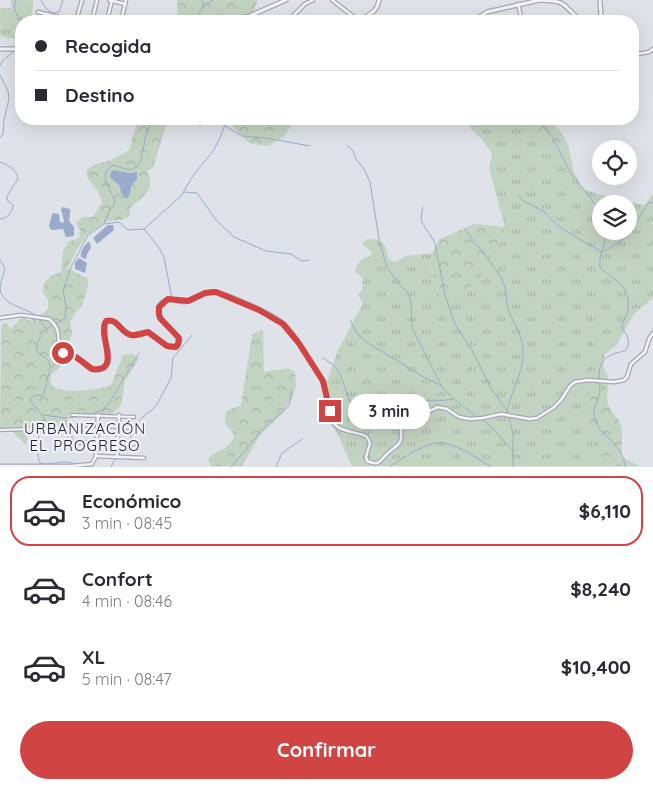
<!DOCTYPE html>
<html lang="es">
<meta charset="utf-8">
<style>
:root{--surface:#fff;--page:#f7f7f7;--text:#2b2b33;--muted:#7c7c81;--line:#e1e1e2;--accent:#d04443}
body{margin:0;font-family:Quicksand,sans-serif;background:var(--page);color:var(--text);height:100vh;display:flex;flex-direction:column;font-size:19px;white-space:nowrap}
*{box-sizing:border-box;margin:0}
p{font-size:16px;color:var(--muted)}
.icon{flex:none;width:28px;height:28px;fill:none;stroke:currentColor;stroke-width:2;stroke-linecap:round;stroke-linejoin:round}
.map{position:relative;height:467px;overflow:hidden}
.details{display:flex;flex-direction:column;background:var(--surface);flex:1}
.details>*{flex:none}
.banner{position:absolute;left:15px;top:15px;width:624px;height:110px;border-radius:20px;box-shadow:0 5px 20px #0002;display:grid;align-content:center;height:110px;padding:0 20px;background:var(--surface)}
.tools{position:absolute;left:592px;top:140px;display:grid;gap:10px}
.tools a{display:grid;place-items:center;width:45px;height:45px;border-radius:50%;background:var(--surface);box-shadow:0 5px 20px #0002;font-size:25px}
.end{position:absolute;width:22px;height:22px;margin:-11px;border:6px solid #d04443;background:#fff;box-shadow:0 0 0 2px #fff}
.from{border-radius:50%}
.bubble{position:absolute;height:35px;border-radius:18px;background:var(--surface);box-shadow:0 5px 20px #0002;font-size:16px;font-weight:700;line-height:35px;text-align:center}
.banner b{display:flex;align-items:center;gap:18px;height:48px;font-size:19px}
.banner b+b{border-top:1px solid var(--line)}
.banner i{width:12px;height:12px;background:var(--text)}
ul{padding:9px 0 0;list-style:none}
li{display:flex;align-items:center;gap:15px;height:70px;margin:0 10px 8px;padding:0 10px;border:2px solid transparent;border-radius:20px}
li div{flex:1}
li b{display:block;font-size:19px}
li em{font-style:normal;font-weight:700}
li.selected{border-color:var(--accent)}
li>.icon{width:45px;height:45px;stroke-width:1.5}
.primary-button{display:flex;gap:10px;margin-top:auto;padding:10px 20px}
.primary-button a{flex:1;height:58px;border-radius:30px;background:var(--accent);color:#fff;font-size:20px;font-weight:700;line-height:58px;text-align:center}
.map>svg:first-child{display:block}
</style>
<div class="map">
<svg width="653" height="467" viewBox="0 0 653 467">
<defs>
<pattern id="grass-tufts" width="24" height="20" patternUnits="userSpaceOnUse" patternTransform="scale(1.25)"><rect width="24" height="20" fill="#c3d3c1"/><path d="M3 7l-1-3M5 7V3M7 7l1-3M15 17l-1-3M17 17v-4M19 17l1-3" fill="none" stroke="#a8b5a7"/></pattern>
<pattern id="forest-crowns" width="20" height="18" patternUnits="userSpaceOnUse" patternTransform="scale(1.25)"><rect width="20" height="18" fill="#c3d3c1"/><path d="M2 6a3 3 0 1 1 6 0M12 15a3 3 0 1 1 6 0" fill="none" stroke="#a8b5a7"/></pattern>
</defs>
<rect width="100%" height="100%" fill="#e0e2e9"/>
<g fill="url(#grass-tufts)" fill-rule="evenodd">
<polygon points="11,0 33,0 32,21 21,21 20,50 19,40 0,36 0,8 11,8"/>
<path d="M466 119H516C527 139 538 140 559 148L568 145 574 172 582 188 597 194 644 205 653 194V298L634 314 616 346 605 354 603 366C607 374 610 379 608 388L603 383 586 419 597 453 604 466H352L336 431 326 419 325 387 338 350 363 303 358 295 362 290 363 279 355 271C358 262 360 259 369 257L372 253 362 243 367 239 379 240 385 246 389 259 395 262 406 256 433 253 430 265 440 296 467 290 474 282 482 262 503 239 505 227 489 168 492 154 482 139 472 130ZM601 204H629V231H601Z"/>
</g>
<g fill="url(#forest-crowns)">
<polygon points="177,0 258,0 252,16 248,21 178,21"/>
<path d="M141 119H168L153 168 147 171C157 191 143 196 130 208V215L127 218 121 220 108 221 87 235 76 251 68 268 88 279V286L82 306 76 312 70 322 72 333 70 341 63 349C64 362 62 367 51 375V383L53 387C71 394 90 390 108 387L112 383 123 355 133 354 139 359 125 380 121 405C117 409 113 414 108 416 96 423 80 409 67 416L68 434C55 424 40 426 28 436L26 445 12 431 0 430 1 326 5 322 8 324 10 329 22 317 30 321 48 310V300L43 292 44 283 51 276 61 272 63 251 68 242 79 238 80 230 76 223 83 217H93L102 202 97 190 88 179 86 172C92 162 101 164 111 160 117 157 123 153 129 150L137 123Z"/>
<polygon points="236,119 296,119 285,135 269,146 249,143 233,127"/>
<path d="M516 119C542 119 556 116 568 145L548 150 522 130Z"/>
<polygon points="474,224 505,227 503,239 483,262 483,273 467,290 445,298 440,296 430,265 435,246 440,239"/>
<path d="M263 330 264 372 288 368 295 372 296 386 293 396 281 415 260 435 242 466H211L208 460C217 447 225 454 234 437L232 431 226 426C222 411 228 410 241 405L252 334Z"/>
<path d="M599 380 608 388C603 413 620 412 622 431 623 441 620 448 623 458L640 466H604C591 443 573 400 599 380Z"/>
</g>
<g fill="#9aaaca">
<polygon points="113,170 130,173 137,172 137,179 132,184 129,196 126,199 121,193 120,186 111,178 110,174"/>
<polygon points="63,207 70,209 70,214 69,221 74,227 74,236 66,237 63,229 51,230 49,226 52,214 54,213 59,214 60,222 63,223 64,221 61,209"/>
<polygon points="108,225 113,225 114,230 97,244 93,238"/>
<path d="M88 242 90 243 91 248 87 254 86 259 81 257C80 251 84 246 88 242Z"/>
<polygon points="79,258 87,263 85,273 75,269 75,262"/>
</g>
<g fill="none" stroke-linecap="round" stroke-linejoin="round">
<g stroke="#9aaaca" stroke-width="1">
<path d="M16 0C12 10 16 14 22 21"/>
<path d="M41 0C45 8 49 15 59 12L63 0"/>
<polyline points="201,0 204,6"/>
<path d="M197 21C198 11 204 4 214 0"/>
<polyline points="0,66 3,60 15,51"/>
<polyline points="0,75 8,91 9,99 4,120 3,135 0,137"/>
<polyline points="537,119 553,138 570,172 601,212"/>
<polyline points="225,126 242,136 266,138 310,146"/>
<polyline points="347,145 353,151 356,159 364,169 370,182 379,239 386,265 395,279 409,295 411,303 412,328 442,387 454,399 477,417"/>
<path d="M0 162C8 165 17 169 18 179L7 196V200L13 205C12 213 8 218 0 219"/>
<polyline points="184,192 197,193 216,220 234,237 266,251 291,254 302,261 309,260"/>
<polyline points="518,195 524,201 543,211 557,225 572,235 602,252"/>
<polyline points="423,207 421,218 422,222 435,243 445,295 455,324 473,352 492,390 507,411 513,433 513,467"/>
<polyline points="105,224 119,222 128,230 144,229 181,196 194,174 213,151 220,138 227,119"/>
<polyline points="144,229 158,246 164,257 172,299"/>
<path d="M465 229C475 244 496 267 503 282 508 291 505 303 509 312 516 327 524 338 523 355 522 375 511 392 507 411"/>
<path d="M606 231C607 244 598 255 600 267 615 282 631 284 628 311 627 318 622 319 622 329 628 336 631 342 626 350 621 353 616 352 611 355 595 364 600 375 600 389 600 401 591 405 595 419 599 438 623 440 625 467"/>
<polyline points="603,252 628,236 648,203 653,202"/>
<path d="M0 260 5 268C4 275 0 282 0 288 1 306 26 307 37 316"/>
<polyline points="40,319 45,328 48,328"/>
<polyline points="350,320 358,335 368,343 422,376 442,386"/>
<path d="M323 358C341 368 341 377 347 394 361 435 390 407 415 401 428 399 441 402 453 399"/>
<polyline points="43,415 66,418 83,416"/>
<polyline points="90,415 102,410 108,405 139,353"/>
<path d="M481 419C495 427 501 441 514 451"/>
<polyline points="129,442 136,423 156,406 171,378 173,358 192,335"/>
<polyline points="119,454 126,445"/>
<path d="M77 465C64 457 52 467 40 463 34 447 39 435 44 419 41 411 34 408 30 400L32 397 35 395 43 396C44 392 51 367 50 366 50 358 43 357 38 352 33 345 43 332 48 328 53 324 60 322 65 318L66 306 63 290 72 265 88 235 104 224 109 211 114 205C116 192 100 185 107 170L113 165 129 170 137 167 141 160 146 135 153 119"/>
<polyline points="111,467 115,459"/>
<polyline points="231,467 263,429 289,406 292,390"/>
<polyline points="276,467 282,453 302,439"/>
<path d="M389 467C401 459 428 441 442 443 459 445 477 458 491 467"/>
</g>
<g stroke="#a5a8b3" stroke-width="4.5">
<g id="pedestrian">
<polyline points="72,415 134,417"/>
<polyline points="0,430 68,428"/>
</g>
</g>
<g stroke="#a5a8b3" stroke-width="5">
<g id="minor">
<polyline points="109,0 125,4"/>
<polyline points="332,0 359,21"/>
<polyline points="518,4 522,21"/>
<polyline points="38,12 74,21"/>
<polyline points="47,21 49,15"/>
<polyline points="76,21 82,0"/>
<polyline points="92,21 97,0"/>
<polyline points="107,21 112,0"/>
<polyline points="121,21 126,0"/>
<polyline points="288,21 305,4 313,0"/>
<polyline points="632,55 649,52 653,49"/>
<polyline points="200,123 204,119"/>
<path d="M0 318 21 315 49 319C64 332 55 338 61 352 66 354 71 355 76 357 82 360 85 366 91 369 100 373 110 365 109 355 108 344 99 333 106 321H113L128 334 132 335 148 332C158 337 172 358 180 341 176 329 153 321 159 307 164 295 174 301 183 302 194 303 203 290 215 292 230 295 273 314 284 324 293 333 317 369 322 381 328 393 326 410 333 422 340 433 358 431 367 437L370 443 366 457 367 461C380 467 380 460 388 453 392 449 397 447 400 442 403 436 399 429 403 423L438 407 447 409 459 417 470 419 483 418 501 414 529 419 537 418 553 408 561 400 570 386 575 382 588 380 614 382 624 380 627 377 631 364 645 352 649 339 653 333"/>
<polyline points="134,444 71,442 68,428 135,432"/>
<polyline points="96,456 144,458"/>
<polyline points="117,457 119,415"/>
<polyline points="0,466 72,466 92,464 96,456 98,415"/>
</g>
</g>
<g stroke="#a5a8b3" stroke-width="5.5">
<g id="tertiary">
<path d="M540 0C547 1 557 0 563 4 577 15 575 23 597 20L601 16 600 0"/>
<polyline points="238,21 286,0"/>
<path d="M358 21C368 15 377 13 379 0"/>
<polyline points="473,21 487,12 540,0"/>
<polyline points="0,49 21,49"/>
</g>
</g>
<use href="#pedestrian" stroke="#f3f4f7" stroke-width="2"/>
<use href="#minor" stroke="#f3f4f7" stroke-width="2.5"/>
<use href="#tertiary" stroke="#f3f4f7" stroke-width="3"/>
</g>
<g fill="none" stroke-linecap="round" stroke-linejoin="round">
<path stroke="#d04443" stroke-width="6" d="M63 353 76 357 92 369C123 373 97 335 106 321 119 318 120 333 131 335 136 336 143 333 148 332L167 346 176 347 178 344 179 338 160 318 159 314V307L168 299 188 301 205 293 216 292 259 310 283 324 298 342 323 381 330 411"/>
</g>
<g text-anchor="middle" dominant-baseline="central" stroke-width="4.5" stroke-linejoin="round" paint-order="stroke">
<g font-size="15" letter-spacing="1" fill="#1b1f32" stroke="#f0f1f7">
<text x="85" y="428">URBANIZACIÓN<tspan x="85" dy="17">EL PROGRESO</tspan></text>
</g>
</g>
</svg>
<div class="tools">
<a><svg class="icon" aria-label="locate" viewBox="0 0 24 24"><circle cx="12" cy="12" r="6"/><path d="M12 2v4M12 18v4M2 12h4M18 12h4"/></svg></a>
<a><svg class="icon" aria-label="layers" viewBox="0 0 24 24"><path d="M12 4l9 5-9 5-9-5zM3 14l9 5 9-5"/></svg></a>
</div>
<i class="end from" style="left:63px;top:353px"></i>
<i class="end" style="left:330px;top:411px"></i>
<div class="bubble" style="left:348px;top:394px;width:82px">3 min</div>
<div class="banner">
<b><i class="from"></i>Recogida</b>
<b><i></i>Destino</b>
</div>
</div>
<section class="details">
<ul>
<li class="selected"><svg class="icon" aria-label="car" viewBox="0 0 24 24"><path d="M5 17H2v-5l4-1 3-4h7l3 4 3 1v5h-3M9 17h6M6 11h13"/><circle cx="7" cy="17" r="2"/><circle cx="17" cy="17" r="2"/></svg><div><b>Económico</b><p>3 min · 08:45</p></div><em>$6,110</em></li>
<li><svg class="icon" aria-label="car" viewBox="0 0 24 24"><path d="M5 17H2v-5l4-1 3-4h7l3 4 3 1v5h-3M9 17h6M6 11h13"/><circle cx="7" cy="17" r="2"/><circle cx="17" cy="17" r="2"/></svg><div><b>Confort</b><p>4 min · 08:46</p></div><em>$8,240</em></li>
<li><svg class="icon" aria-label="car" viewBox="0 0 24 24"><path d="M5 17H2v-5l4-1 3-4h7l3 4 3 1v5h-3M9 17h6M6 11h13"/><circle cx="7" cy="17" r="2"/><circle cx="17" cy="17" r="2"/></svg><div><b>XL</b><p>5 min · 08:47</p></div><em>$10,400</em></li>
</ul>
<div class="primary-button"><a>Confirmar</a></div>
</section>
